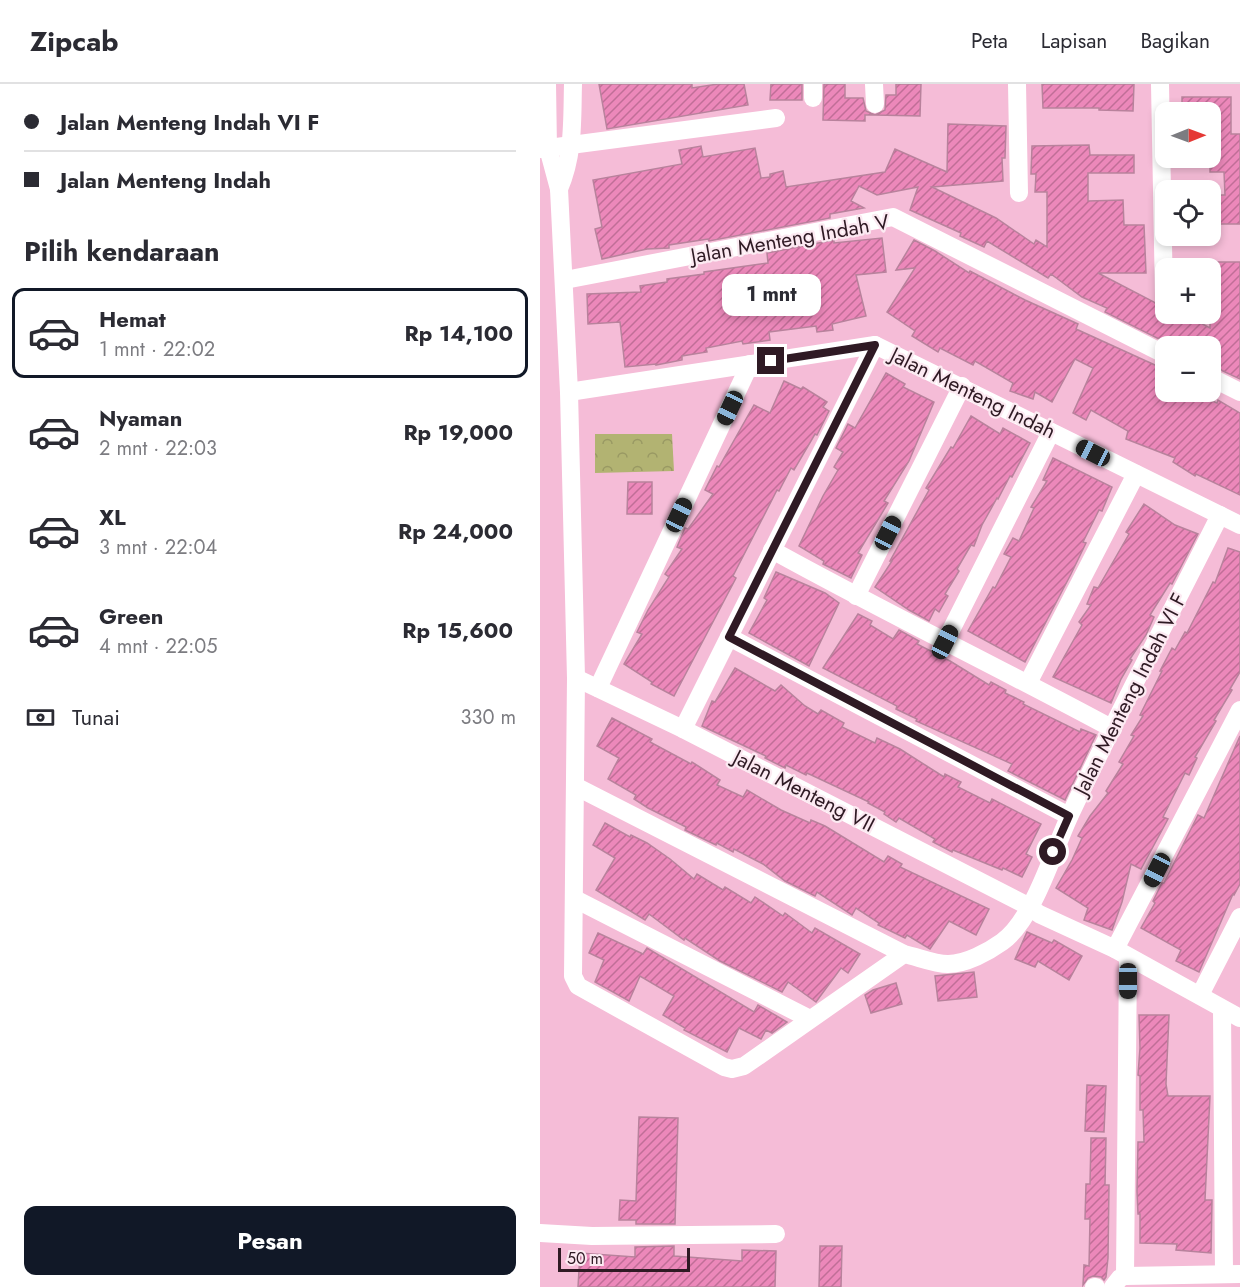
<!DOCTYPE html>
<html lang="id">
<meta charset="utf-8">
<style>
:root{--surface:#fff;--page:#f7f7f7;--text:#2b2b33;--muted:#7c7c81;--line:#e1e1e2;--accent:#111827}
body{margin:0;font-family:Jost,sans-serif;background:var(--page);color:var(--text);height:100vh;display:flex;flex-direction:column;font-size:22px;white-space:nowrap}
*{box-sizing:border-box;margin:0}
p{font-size:20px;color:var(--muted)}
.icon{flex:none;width:33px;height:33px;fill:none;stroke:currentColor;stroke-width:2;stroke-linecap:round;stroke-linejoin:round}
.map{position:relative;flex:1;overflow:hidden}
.side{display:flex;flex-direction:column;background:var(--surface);width:540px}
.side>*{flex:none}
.top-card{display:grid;align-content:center;height:132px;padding:0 24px;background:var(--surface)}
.needle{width:39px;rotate:89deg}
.tools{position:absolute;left:615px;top:18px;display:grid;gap:12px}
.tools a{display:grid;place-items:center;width:66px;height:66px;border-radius:12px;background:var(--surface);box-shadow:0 3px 9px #0003;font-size:30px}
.scale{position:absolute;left:18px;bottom:15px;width:132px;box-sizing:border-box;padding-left:6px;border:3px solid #2f1a24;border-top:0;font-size:16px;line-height:21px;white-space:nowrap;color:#2f1a24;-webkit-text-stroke:4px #fceaf2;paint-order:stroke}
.end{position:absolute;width:27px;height:27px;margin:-14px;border:8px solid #2f1a24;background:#fff;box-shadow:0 0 0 3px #fff}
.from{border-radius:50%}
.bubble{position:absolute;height:42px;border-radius:12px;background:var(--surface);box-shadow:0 3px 9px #0003;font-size:20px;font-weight:700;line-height:42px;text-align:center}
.car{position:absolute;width:18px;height:36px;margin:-18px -9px;border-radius:8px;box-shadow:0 0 4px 2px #0007;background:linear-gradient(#222 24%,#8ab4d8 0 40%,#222 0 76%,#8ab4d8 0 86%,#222 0)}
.top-card b{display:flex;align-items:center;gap:21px;height:57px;font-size:22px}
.top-card b+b{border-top:2px solid var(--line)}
.top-card i{width:15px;height:15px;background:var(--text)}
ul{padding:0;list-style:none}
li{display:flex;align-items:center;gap:18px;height:90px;margin:0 12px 9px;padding:0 12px;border:3px solid transparent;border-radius:12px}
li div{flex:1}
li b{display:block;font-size:22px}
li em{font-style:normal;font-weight:700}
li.selected{border-color:var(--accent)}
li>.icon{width:54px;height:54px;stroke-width:1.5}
h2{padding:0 24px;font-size:27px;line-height:72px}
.pay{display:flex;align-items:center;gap:15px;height:66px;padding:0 24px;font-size:22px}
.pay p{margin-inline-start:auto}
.action{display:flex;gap:12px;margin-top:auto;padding:12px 24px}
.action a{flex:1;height:69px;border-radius:12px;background:var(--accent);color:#fff;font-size:24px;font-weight:700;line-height:69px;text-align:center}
header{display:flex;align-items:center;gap:36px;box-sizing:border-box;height:84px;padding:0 30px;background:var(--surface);border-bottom:2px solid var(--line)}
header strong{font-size:28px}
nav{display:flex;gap:33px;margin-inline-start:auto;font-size:21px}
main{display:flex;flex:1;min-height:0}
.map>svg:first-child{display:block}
</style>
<header>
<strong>Zipcab</strong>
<nav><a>Peta</a><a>Lapisan</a><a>Bagikan</a></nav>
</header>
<main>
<section class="side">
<div class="top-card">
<b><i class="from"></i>Jalan Menteng Indah VI F</b>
<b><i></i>Jalan Menteng Indah</b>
</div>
<h2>Pilih kendaraan</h2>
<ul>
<li class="selected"><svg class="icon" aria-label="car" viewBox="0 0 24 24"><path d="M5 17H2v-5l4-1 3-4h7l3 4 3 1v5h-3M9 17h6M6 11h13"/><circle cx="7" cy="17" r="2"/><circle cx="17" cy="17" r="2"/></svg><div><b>Hemat</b><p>1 mnt · 22:02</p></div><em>Rp 14,100</em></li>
<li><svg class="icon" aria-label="car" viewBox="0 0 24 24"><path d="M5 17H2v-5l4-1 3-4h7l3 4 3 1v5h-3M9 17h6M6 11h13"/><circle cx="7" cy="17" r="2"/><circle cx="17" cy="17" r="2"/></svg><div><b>Nyaman</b><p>2 mnt · 22:03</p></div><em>Rp 19,000</em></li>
<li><svg class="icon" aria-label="car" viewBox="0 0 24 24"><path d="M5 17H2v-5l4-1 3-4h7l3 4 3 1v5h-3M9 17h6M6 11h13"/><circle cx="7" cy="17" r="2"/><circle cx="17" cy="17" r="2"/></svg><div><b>XL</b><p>3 mnt · 22:04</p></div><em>Rp 24,000</em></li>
<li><svg class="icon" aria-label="car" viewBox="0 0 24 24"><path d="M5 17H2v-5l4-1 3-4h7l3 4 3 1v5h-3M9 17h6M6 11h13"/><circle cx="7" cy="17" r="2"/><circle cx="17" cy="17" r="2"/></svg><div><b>Green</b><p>4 mnt · 22:05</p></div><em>Rp 15,600</em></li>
</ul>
<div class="pay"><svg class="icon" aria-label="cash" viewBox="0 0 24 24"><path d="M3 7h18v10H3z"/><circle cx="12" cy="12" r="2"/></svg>Tunai<p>330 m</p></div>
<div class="action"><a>Pesan</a></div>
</section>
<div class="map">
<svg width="700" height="1203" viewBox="0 0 700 1203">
<defs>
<pattern id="park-crowns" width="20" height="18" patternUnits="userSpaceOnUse" patternTransform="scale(1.5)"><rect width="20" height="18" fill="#b2b372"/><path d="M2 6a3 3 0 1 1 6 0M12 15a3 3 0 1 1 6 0" fill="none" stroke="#999963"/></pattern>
<pattern id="building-hatch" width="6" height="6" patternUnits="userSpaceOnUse" patternTransform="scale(1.5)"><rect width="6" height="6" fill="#ec88ba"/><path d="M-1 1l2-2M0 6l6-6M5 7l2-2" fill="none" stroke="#c06e97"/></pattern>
</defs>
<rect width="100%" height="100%" fill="#f5bcd7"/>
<polygon fill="url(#park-crowns)" points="55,350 132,350 134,387 55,389"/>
<g fill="url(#building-hatch)" stroke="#b8829c" stroke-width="1.5">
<polygon points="59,0 152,0 152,4 178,0 204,0 208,21 67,45"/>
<polygon points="231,0 262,0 262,16 230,16"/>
<polygon points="284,0 305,0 305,14 323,14 326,27 335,31 325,31 325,37 283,36"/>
<polygon points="356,0 381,0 380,32 335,31 345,26 346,11 356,11"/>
<polygon points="502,0 594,0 593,27 559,26 559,24 503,24"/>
<polygon points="642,13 691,13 691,50 700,50 700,140 670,140 670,111 685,111 684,88 670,88 670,28 642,28"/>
<polygon points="408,40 466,42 465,74 462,74 463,97 392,103 456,134 494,160 496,156 507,163 507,108 495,108 496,90 491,90 492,62 549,61 550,71 594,71 594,89 548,89 548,117 583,116 584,141 604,141 606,189 558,189 614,218 619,223 626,224 626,230 636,230 651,238 653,235 670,244 670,178 700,178 700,295 683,287 670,277 670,262 633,262 565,228 567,224 542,213 511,190 508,194 447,157 444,163 420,152 421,149 370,126 378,103 337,111 319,102 311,117 324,124 290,130 290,134 169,157 168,155 129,161 129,164 107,165 62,175 55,145 62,143 53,96 142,80 139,66 161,62 163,73 215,64 221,94 230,93 230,90 243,87 246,103 345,88 355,65 407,88"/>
<polygon points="342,154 346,188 316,191 326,232 292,240 293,246 277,248 276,242 229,248 230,256 203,260 202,257 166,264 167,268 142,272 142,276 116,281 116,280 85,283 80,238 48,240 47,210 101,208 100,202 127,198 127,195 164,190 164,188 228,179 227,169 294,156 294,159"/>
<polygon points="374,156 395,167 429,189 430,187 485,216 538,240 536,245 626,286 626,308 650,308 677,319 678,316 700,329 700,411 656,390 655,392 633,378 635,374 586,355 588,347 551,326 546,336 533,329 553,284 535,275 512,318 495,308 493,315 470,307 473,299 435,277 433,281 400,264 398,268 372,252 375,247 347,228 375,184 356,186"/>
<polygon points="346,289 365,300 363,303 394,318 369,377 344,417 348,419 318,469 322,471 311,494 283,480 284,477 259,462 283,412 298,386 294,383 303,368 296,364 308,340 315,344"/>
<polygon points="244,297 261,305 263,303 287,318 283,323 289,327 277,351 275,350 254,386 251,384 239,407 237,406 193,492 196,494 134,612 111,600 112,598 84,580 102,550 97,548 108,526 129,493 125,490 142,465 137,463 145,444 148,445 173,410 165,406 177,382 179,383 214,321 230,329"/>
<polygon points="431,332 460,350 463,344 490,359 472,393 470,392 458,415 457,414 442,441 434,462 431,461 417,485 419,487 405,510 408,512 399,528 395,525 389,537 369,526 335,503 352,477 350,477 389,406 386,404 411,363 413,364"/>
<polygon points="513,374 572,403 562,427 559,426 543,458 546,459 531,490 485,578 428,547 453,503 455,504 471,473 464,470 473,454 479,457 494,424 491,423 507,397 503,396"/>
<polygon points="88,398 112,398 112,430 87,430"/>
<polygon points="604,420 635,441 658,450 632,500 630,499 610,531 614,533 606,551 590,575 592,576 581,595 571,619 513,593 542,541 539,538 551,521 547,520 554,503 558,504 589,450 586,448"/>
<polygon points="688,464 700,468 700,588 690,605 692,606 674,636 676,637 655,673 657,674 649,691 645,689 623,733 628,735 601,785 591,780 582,818 572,846 544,836 548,824 516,804 532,776 542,754 538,752 550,732 568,709 566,707 583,680 579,678 594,652 591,651 603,632 600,631 622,587 620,587 632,564 635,566 645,548 647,549 673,498 675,499"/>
<polygon points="236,488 285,509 299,519 269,582 209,549 227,516 224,514"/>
<polygon points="318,530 332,537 330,541 353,555 359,546 379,557 377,560 410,577 449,601 451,598 466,606 465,609 484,618 483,620 540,648 541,645 556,651 525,716 468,687 472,680 376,637 377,635 356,625 357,622 283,584"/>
<polygon points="195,584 235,607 241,601 265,622 278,630 281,626 304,639 302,643 335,659 337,654 360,665 404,693 405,690 421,698 418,703 450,719 452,715 501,740 486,770 492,773 482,793 463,784 462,786 413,766 412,768 393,758 395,755 359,734 356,738 344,730 345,728 328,719 329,718 267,689 266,691 246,681 245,684 225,674 226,672 162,642 172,617 175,618"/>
<polygon points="72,634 112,655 110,658 151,680 152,678 180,696 177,701 203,713 207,706 241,726 270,739 271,736 285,742 344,778 348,772 362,780 360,783 449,825 436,851 409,837 390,865 367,851 365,854 338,841 339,839 316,824 312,831 277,808 275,812 245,797 223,780 194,765 193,768 177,759 176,761 145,746 146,743 108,724 94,715 96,711 68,695 79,674 57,662"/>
<polygon points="700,652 700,800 694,811 693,810 659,888 636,877 641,866 601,844 615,819 613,817 622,799 624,799 658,731 664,734"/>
<polygon points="65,739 90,753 91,751 107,759 130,775 154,795 157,790 183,806 185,803 211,819 215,813 243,832 245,829 272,849 275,844 320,870 308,889 301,884 276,918 248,898 242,908 180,877 145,854 144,856 109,830 105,836 56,806 75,774 53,761"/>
<polygon points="487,848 512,859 514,856 542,872 529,896 498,877 495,883 475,875"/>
<polygon points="58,849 103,870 107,864 214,928 218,921 247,938 232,949 226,946 221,955 199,944 187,968 144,946 145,944 123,931 134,912 100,892 89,917 55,898 64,876 49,869"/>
<polygon points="434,888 437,913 398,917 395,892"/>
<polygon points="356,899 362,920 331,929 325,911 333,906"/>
<polygon points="599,931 629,931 626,1000 628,1012 670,1012 665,1116 672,1116 671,1169 636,1166 637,1160 600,1159 600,1130 598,1130 597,1107 598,1058 604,1058 603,1026 600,1026 600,992 598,991 600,964"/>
<polygon points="547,1001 566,1002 564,1048 545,1047"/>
<polygon points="99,1033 138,1034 135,1140 96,1140 96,1136 79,1136 80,1116 96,1117"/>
<polygon points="551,1054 566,1054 565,1101 569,1101 568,1174 566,1193 564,1196 561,1193 553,1192 548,1194 543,1201 544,1181 549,1182 550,1135 545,1135 546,1100 550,1100"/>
<polygon points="134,1162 134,1172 202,1177 202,1166 236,1167 235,1203 38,1203 40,1169 95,1173 95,1163"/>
<polygon points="280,1162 302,1162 301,1203 279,1203"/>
</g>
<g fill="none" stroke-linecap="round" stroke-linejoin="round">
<g stroke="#fff" stroke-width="18">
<polyline points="7,0 8,64 19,105 29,308 36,594 33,892 38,902 184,983 192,985 204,982 364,870"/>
<polyline points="334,0 335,20"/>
<polyline points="477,0 479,109"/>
<polyline points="620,0 624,213"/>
<polyline points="273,14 273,0"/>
<polyline points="0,65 236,34"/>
<path d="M19 105C34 70 32 37 33 0"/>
<polyline points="25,196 353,133 626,271"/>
<polyline points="670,293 700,308"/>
<polyline points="29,308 335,261 700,441"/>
<path d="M232 466C344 528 460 584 573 645"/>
<polyline points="316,512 422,302"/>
<polyline points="189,553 529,732"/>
<polyline points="405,558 511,348"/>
<polyline points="36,594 143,645 490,823 499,830 575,865 700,934"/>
<polyline points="488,599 596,390"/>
<polyline points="58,604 210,280"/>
<polyline points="143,645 335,261"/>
<path d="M35 702 364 870C378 873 394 880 408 880 426 880 448 868 462 858 494 835 513 767 530 731 577 630 630 531 680 431"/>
<polyline points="35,815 270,935"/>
<polyline points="575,865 700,626"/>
<polyline points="660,911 700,833"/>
<polyline points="682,925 684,1189"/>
<polyline points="0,1149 52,1152 236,1150"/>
<polyline points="585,1192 588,874"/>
<polyline points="554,1203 556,1203"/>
<polyline points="573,1203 580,1194 585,1192 700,1190"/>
</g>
</g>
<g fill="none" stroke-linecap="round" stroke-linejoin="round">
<polyline stroke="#2f1a24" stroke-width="8" points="231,277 335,261 189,553 529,732 513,768"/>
</g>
<g text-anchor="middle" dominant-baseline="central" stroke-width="4.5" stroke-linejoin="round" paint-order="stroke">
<g font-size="21" fill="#2f1a24" stroke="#fceaf2">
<text transform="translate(250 155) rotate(-10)">Jalan Menteng Indah V</text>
<text transform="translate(433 309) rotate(26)">Jalan Menteng Indah</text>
<text transform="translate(590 610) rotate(-63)">Jalan Menteng Indah VI F</text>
<text transform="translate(264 707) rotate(27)">Jalan Menteng VII</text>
</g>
</g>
</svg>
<div class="tools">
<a><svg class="needle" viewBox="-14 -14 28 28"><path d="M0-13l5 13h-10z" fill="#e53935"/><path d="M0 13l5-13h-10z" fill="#7c7c81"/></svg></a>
<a><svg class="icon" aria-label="locate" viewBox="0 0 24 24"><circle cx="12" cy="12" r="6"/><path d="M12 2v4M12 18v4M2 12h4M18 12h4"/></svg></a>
<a>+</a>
<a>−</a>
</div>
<div class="scale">50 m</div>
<i class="end from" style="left:513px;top:768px"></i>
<i class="end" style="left:231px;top:277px"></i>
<div class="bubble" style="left:182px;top:190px;width:99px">1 mnt</div>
<i class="car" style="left:190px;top:324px;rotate:205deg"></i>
<i class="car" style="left:553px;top:369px;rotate:297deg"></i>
<i class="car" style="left:139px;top:431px;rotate:25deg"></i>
<i class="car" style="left:348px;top:449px;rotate:27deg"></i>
<i class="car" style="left:405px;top:558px;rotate:27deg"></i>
<i class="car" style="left:617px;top:786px;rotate:207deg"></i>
<i class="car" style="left:588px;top:897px;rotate:180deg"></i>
</div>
</main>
